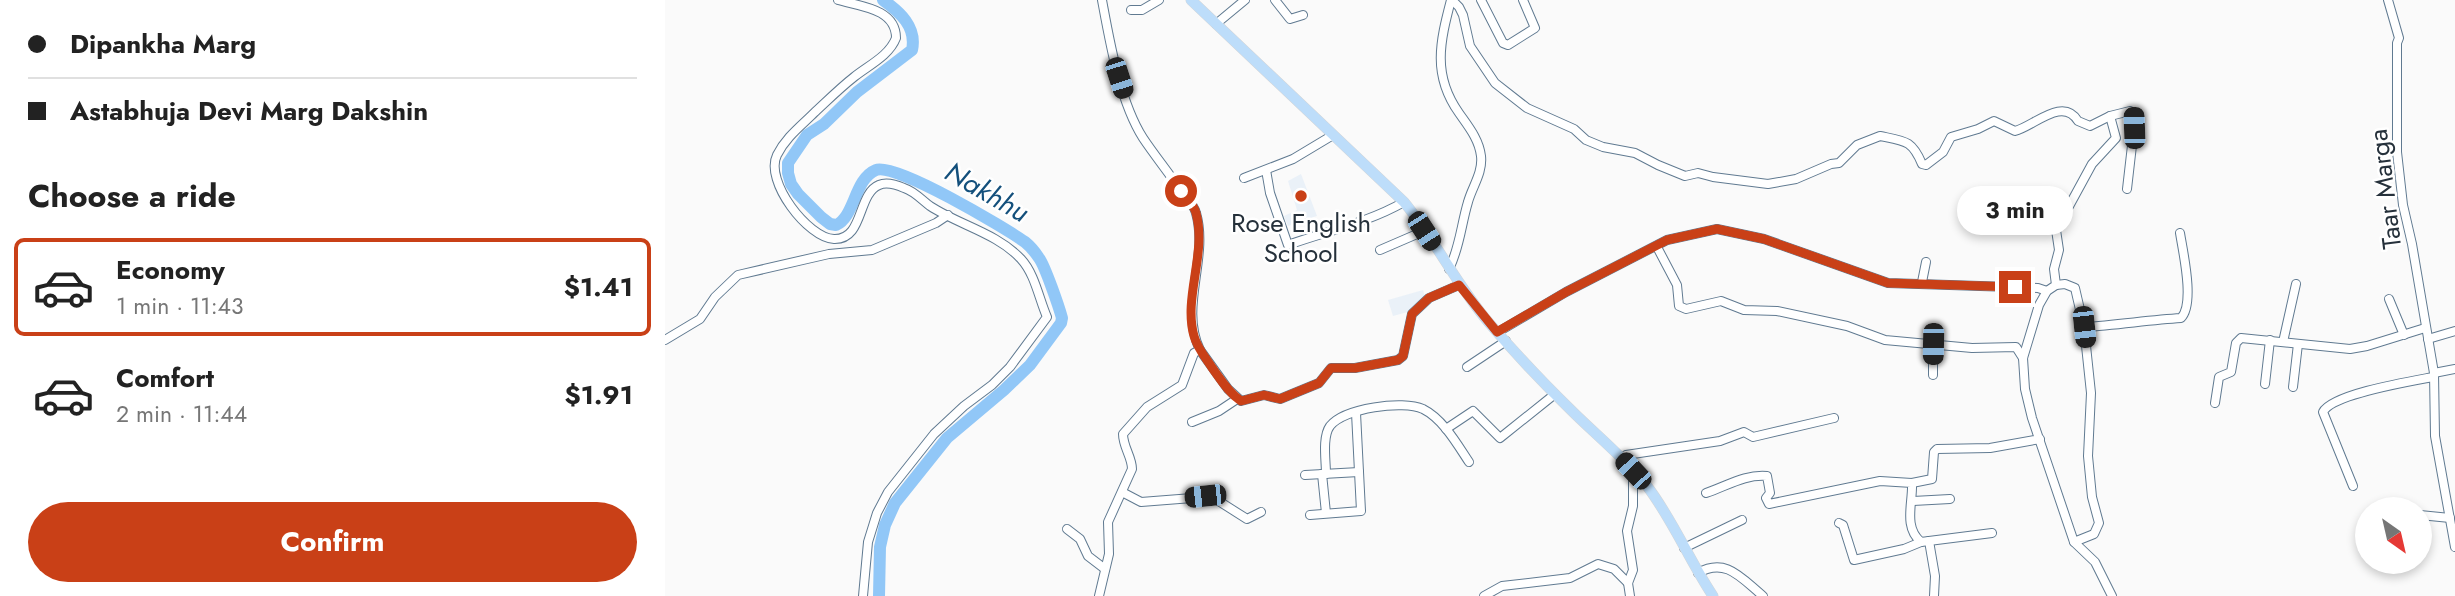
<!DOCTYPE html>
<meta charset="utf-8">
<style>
:root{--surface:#fff;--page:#f2f2f2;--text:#222;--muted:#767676;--line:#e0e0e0;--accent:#c94017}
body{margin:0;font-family:Jost,sans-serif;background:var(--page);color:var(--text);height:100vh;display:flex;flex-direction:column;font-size:26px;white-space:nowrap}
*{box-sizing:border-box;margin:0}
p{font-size:23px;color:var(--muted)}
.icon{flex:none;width:38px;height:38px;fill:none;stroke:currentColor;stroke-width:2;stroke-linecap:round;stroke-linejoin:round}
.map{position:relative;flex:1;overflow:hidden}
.details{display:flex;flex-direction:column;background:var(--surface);width:665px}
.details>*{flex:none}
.top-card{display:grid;align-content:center;height:154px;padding:0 28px;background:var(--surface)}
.needle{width:46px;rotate:146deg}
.fabs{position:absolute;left:1690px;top:497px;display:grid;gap:14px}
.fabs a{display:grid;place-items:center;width:77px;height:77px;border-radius:50%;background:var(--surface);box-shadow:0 4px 10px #0003;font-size:35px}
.end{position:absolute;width:32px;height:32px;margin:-16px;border:9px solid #c94017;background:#fff;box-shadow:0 0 0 4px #fff}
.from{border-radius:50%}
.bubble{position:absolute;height:49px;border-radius:24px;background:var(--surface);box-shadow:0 4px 10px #0003;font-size:23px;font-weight:700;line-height:49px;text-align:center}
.car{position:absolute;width:21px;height:42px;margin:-21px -10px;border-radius:9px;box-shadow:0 0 5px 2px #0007;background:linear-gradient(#222 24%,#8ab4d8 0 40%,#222 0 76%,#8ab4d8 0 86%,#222 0)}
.top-card b{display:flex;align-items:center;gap:24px;height:66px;font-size:26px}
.top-card b+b{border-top:2px solid var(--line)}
.top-card i{width:18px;height:18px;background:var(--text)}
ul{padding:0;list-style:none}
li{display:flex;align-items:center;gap:21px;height:98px;margin:0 14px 10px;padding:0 14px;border:4px solid transparent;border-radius:10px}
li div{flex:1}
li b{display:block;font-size:26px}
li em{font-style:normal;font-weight:700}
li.current{border-color:var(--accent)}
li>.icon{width:63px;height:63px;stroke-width:1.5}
h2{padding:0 28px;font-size:32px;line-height:84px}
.cta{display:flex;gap:14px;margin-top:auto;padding:14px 28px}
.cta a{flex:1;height:80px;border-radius:42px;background:var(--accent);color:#fff;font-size:28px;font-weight:700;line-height:80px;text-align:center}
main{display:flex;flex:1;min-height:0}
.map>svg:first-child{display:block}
</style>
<main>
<section class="details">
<div class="top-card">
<b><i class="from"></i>Dipankha Marg</b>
<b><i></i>Astabhuja Devi Marg Dakshin</b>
</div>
<h2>Choose a ride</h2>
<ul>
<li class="current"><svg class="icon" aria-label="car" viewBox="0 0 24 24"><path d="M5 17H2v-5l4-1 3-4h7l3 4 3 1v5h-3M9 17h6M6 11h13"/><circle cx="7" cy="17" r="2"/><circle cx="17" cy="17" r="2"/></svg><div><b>Economy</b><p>1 min · 11:43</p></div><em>$1.41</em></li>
<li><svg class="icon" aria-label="car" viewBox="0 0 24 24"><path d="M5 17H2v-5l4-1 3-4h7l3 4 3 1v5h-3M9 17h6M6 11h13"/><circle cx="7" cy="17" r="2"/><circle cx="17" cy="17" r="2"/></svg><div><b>Comfort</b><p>2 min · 11:44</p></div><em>$1.91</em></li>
</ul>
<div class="cta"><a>Confirm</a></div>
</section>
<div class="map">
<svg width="1790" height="596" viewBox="0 0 1790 596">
<rect width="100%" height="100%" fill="#fafafa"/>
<g fill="#eaf1f8">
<polygon points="636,174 652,216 623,226 619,216 632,210 623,181"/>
<polygon points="758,290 761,300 750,310 728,316 723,300"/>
</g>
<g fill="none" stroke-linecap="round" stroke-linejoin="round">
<path stroke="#91c7f7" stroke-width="12" d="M214 596 215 547 220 525 230 503 282 438 339 390 365 365 396 323 397 318C394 307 380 266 374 258 370 252 365 246 360 242 340 228 230 162 211 170 189 179 190 217 171 225L165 224 156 217 133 194 126 184 123 173V163L142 135 159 124 192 92 247 50C252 27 235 12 218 0"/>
<g stroke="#607a91" stroke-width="10">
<g id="minor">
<path d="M173 0C193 6 231 8 231 38 224 56 204 65 189 77 175 88 163 100 150 112 136 126 121 137 112 155 99 181 143 238 169 239 199 240 192 194 214 185 221 182 232 185 239 188 249 191 257 200 265 206 294 225 332 233 356 259 370 274 374 299 382 317L345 367 327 385 299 406 269 434 223 492 212 513 203 542 198 596"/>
<polyline points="610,0 625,19 638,15"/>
<path d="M787 0 794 7 798 15 805 46 830 83 862 108 909 129 921 140 938 147 970 153 993 165 1020 176 1033 173 1048 177 1103 184 1131 179 1166 164 1174 163 1192 145 1215 136C1240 141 1247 140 1257 164L1261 165 1278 152 1286 137 1313 129 1329 121 1350 131C1369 126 1398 96 1413 121L1425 126 1445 116 1465 111 1469 114V128L1462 189"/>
<polyline points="816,0 838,43 843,45 870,28 858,0"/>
<polyline points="1723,0 1734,38 1732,43 1732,152 1738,205 1747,244 1769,373 1770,436 1790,547"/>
<polyline points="466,10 477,10 494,0"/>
<polyline points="551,24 580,0"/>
<path d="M601 170 605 193 623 245C662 231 702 223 739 202"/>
<polyline points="579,178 628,159 668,135"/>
<polyline points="992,247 1012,285 1014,306 1021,309 1056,301 1079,310 1112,311 1182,326 1220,340 1307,348 1351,347 1358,358"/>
<polyline points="715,250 759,231"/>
<path d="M784 269C795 247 796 225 803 202 807 187 818 173 816 156 814 139 803 126 794 113 767 75 775 42 786 0"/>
<polyline points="1257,282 1261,262"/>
<polyline points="1391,285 1400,284 1410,288 1419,327 1426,393 1423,456 1427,497 1434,523 1429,534 1409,542 1430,562 1447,596"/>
<polyline points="1724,299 1739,335"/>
<path d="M1419 327C1452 325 1484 320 1516 318 1530 304 1518 252 1515 233"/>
<polyline points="833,332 901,292 1002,240 1052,229 1099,239 1223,283 1373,288 1382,291"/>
<polyline points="1763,339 1790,331"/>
<polyline points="0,340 35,319 50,297 73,275 164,254 207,250 271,223 283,215"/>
<polyline points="1618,342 1631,284"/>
<polyline points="535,350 563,389 576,401 599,395 615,399 654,383 666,368 690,368 733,360 738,356 747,314 764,298 794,285"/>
<polyline points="802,367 841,341"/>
<polyline points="1769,373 1790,369"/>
<polyline points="1268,375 1268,344"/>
<polyline points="1600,384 1605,340"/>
<polyline points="1628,387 1633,344"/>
<polyline points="1550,403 1554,377 1566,372 1571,343 1576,338 1685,349 1702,346 1760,328"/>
<polyline points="527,422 554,411 572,399"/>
<polyline points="781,429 808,411 835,438 890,394"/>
<polyline points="956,458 961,455 1055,441 1079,432 1088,437 1169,418"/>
<polyline points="657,474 661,513"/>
<path d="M661 474C661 461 657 437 665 426 679 408 738 400 758 409 778 419 792 444 804 462"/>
<polyline points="640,475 694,472"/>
<polyline points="1247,483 1267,479 1269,452 1272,449 1325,448 1375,439"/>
<path d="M1688 486 1658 412C1667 394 1747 381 1768 377"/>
<polyline points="457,492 476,502 540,497 552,500 582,519 596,512"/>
<path d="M1041 493C1062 486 1080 474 1102 476L1105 493 1101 498 1104 504 1215 481 1247 483C1248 503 1238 527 1256 542L1327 533"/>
<polyline points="1248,501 1285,499"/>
<polyline points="645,515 696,511 691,413"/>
<polyline points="1755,515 1785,518"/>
<polyline points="1174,523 1178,525 1189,560 1239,549 1256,542"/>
<polyline points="402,529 415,539 423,556 440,569"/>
<polyline points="1264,541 1270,576 1269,596"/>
<polyline points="1409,542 1367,418 1360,389 1358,358 1374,305 1382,291 1391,285 1389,269 1394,250 1391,230 1427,164 1451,138 1445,116"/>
<polyline points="1019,548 1077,520"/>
<path d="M1033 573C1061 557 1076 578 1098 596"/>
<path d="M434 596 444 554 443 522 467 469C467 457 458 447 458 434L482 407 517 385 529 353 535 350C514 307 544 258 531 213 529 205 521 197 516 191 504 173 490 156 478 138 455 102 445 43 437 0"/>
<polyline points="819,596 837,586 905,578 933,564 949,569 963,583"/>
<polyline points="965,596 963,583 968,570 962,531 968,506 968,471"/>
</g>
</g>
<g stroke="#d4d6d8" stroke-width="11">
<path id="major" d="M526 0 739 202C771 241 792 286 825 324 851 354 878 383 906 410 931 435 960 458 982 486 1008 520 1024 560 1048 596"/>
</g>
<use href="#minor" stroke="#fff" stroke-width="8"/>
<use href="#major" stroke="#bdddfa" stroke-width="10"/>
</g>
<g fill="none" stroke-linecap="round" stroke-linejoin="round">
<path stroke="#c94017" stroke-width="9" d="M516 191C521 197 529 205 531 213 542 253 518 298 529 336 532 348 541 358 548 369 556 380 564 393 576 401L599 395 615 399 654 383 666 368H690L733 360 738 356 747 314 764 298 794 285 832 332 901 292 1002 240 1052 229 1099 239 1223 283 1350 287"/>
</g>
<circle fill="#c94017" stroke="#fff" stroke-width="2.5" cx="636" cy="196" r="7"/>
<g text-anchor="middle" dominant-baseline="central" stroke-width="5" stroke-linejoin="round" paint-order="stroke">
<g font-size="26" fill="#26313b" stroke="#fff">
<text transform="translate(1720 189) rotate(-97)">Taar Marga</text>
</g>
<g font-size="26" fill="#26313b" stroke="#fff">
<text x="636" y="223">Rose English<tspan x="636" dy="30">School</tspan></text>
</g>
<g font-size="28" font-style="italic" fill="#14507c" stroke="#fff">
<text transform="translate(322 192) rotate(30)">Nakhhu</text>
</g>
</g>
</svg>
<div class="fabs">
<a><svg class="needle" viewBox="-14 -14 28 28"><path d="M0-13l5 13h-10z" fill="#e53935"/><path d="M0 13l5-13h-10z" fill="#767676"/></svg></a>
</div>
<i class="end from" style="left:516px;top:191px"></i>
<i class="end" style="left:1350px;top:287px"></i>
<div class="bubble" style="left:1292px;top:186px;width:116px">3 min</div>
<i class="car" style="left:454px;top:78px;rotate:162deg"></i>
<i class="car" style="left:1469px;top:128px;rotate:358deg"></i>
<i class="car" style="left:759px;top:231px;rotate:147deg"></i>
<i class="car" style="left:1419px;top:327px;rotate:174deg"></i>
<i class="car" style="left:1268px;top:344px;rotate:181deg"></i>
<i class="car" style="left:968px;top:471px;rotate:317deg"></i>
<i class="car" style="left:540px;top:496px;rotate:264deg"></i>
</div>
</main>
